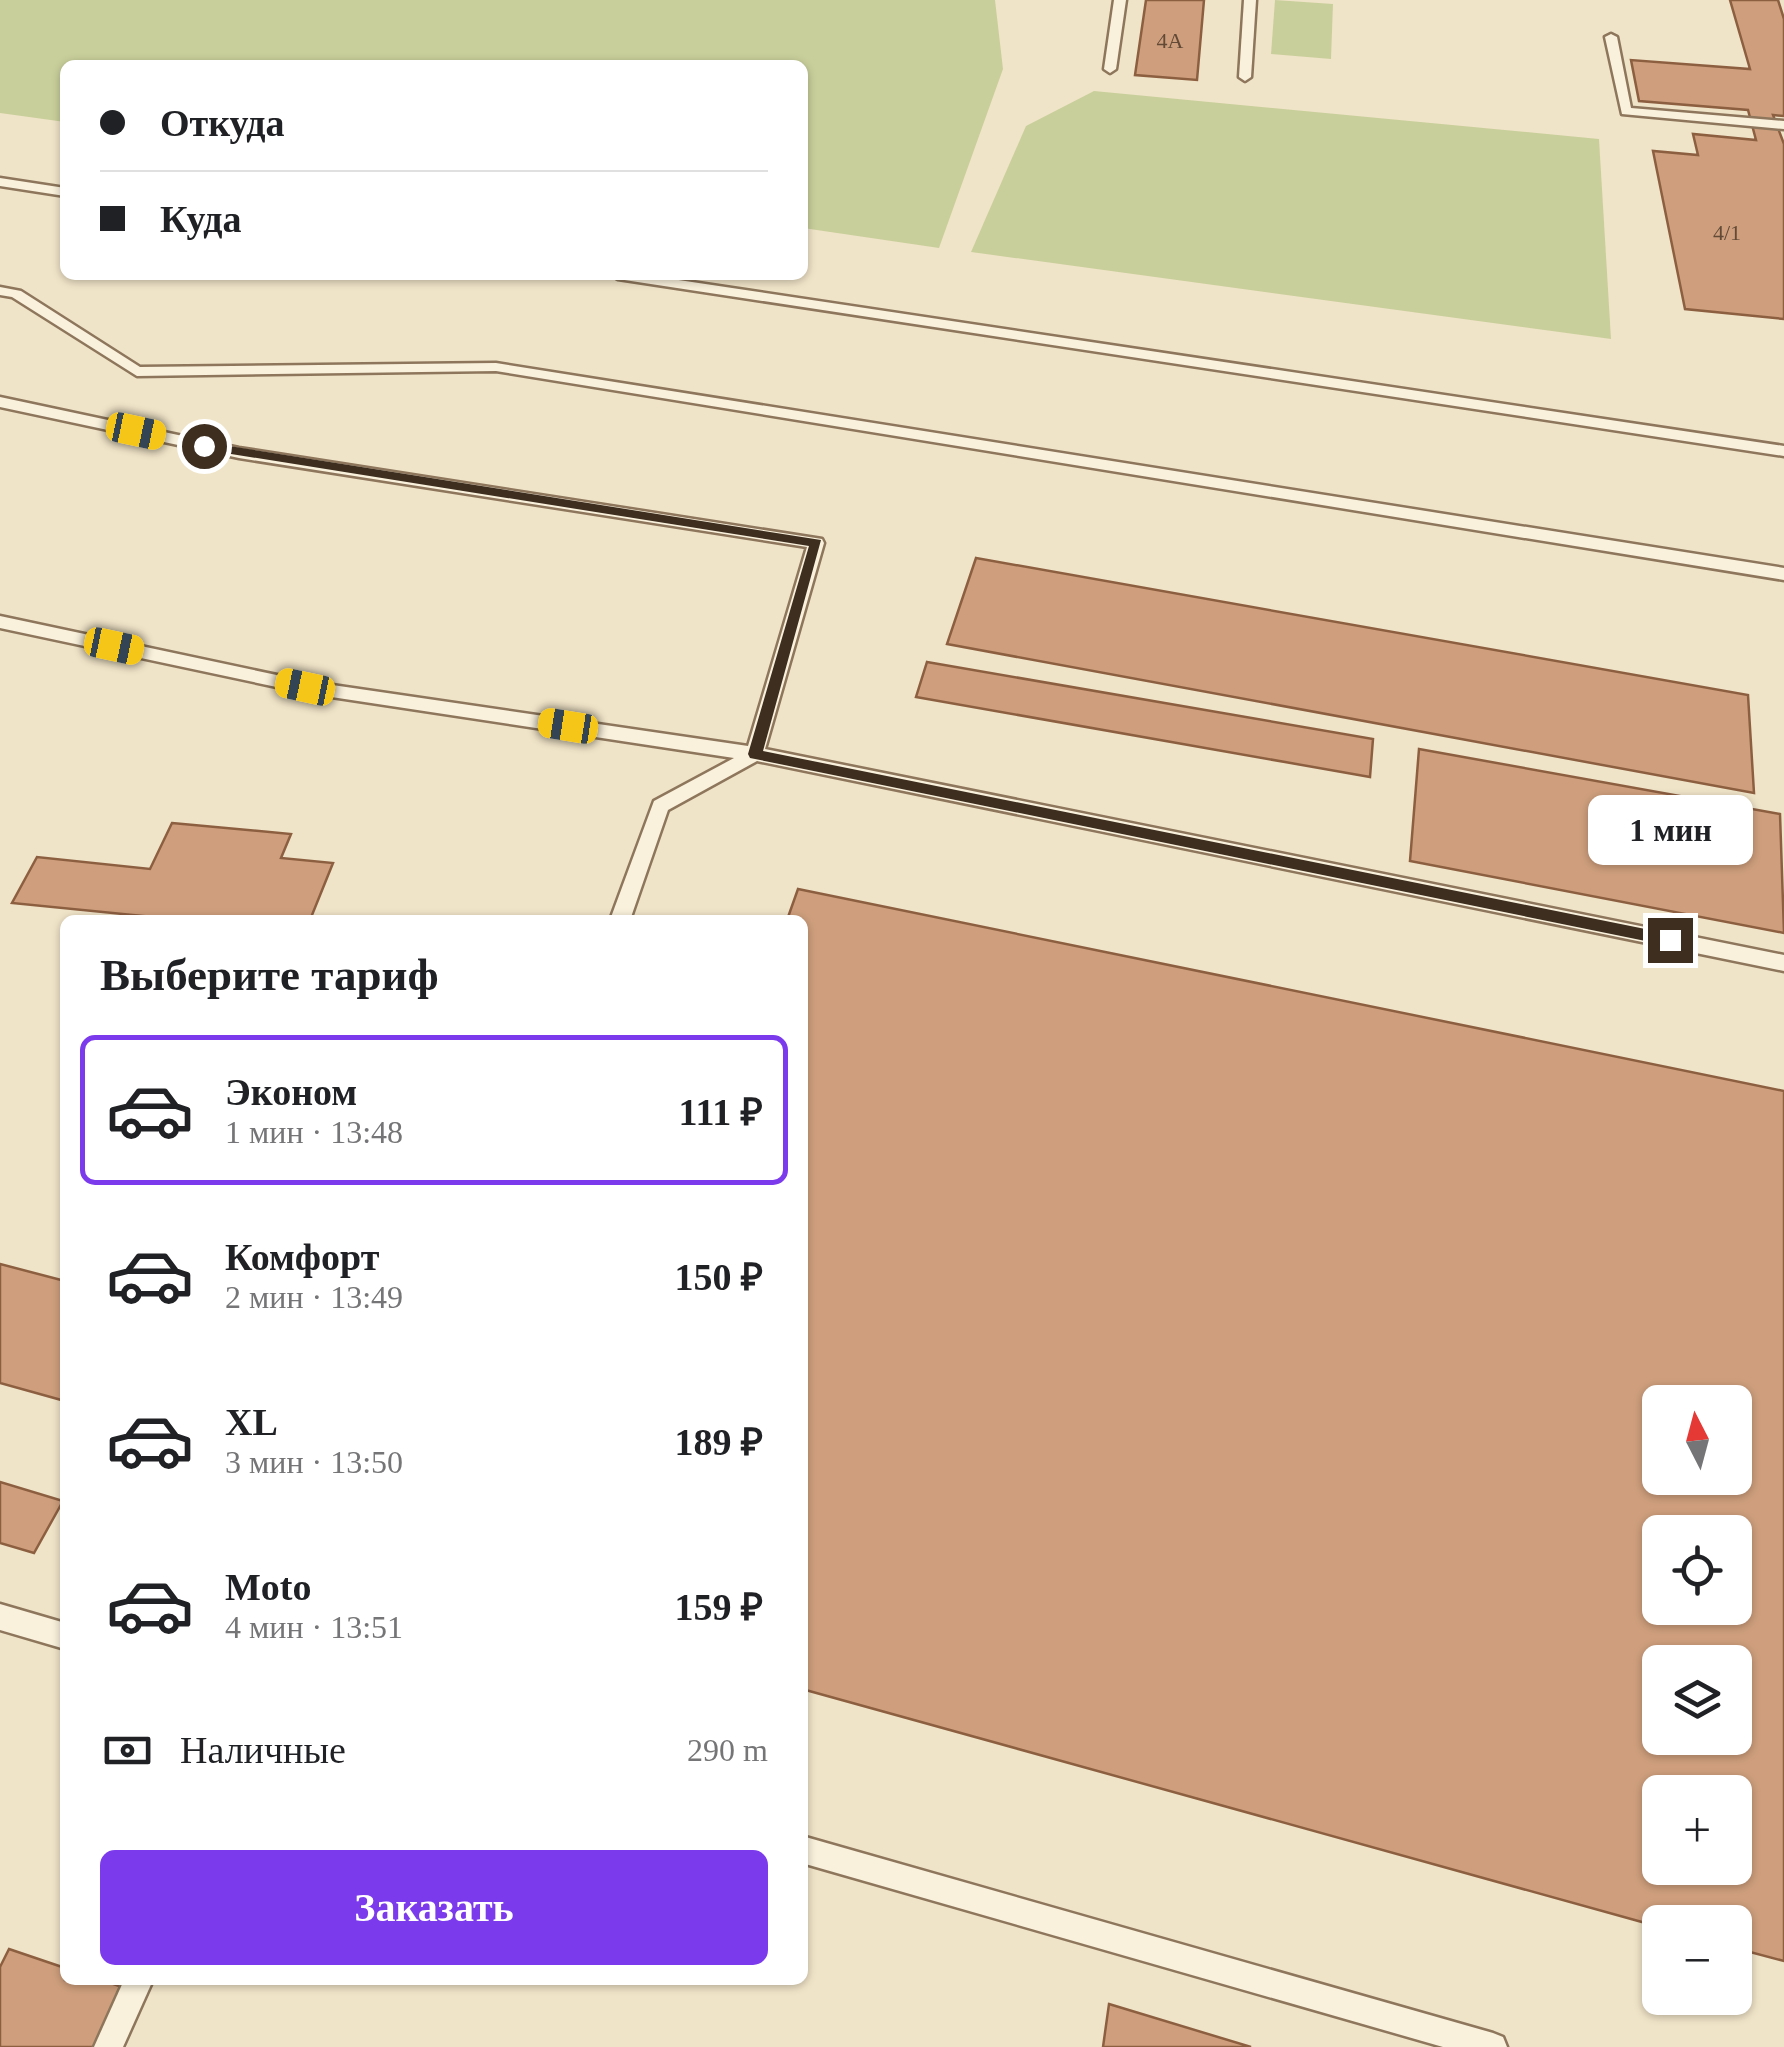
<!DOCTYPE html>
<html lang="ru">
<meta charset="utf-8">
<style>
:root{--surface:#fff;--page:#f2f2f2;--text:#202124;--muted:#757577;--line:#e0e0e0;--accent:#7c3aed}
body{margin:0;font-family:"Times New Roman",serif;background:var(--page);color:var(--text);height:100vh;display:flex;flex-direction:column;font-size:38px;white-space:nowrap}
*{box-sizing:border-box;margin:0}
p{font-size:32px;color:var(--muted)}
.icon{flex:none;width:55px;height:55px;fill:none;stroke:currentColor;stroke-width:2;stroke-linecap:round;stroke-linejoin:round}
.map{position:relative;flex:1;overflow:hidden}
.sheet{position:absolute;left:60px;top:915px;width:748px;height:1070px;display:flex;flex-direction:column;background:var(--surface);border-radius:15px;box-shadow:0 2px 8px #0004}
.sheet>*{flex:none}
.guide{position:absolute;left:60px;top:60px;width:748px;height:220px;border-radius:15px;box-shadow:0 2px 8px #0004;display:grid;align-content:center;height:220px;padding:0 40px;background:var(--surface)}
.needle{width:65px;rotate:354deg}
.controls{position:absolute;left:1642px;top:1385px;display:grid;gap:20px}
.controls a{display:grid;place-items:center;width:110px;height:110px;border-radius:15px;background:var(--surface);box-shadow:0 2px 8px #0004;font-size:50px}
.end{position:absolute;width:45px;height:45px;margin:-22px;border:12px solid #3d2e20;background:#fff;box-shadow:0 0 0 5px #fff}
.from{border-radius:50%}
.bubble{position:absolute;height:70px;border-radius:15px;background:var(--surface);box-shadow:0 2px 8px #0004;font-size:32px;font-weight:700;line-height:70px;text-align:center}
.car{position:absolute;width:30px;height:60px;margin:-30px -15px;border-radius:12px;box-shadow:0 0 8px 2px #0007;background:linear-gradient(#f5c518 24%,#345 0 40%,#f5c518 0 76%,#345 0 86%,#f5c518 0)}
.guide b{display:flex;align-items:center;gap:35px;height:95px;font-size:38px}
.guide b+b{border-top:2px solid var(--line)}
.guide i{width:25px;height:25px;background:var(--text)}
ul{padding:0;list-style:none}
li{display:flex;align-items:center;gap:30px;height:150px;margin:0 20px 15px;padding:0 20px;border:5px solid transparent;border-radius:15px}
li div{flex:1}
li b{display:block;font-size:38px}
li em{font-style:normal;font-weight:700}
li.current{border-color:var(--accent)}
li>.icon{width:90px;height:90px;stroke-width:1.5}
h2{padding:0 40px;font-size:45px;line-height:120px}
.pay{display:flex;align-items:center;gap:25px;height:110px;padding:0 40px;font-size:38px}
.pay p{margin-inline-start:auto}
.primary-button{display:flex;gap:20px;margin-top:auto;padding:20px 40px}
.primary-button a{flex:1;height:115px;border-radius:15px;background:var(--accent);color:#fff;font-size:40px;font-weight:700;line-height:115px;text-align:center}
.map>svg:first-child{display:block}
</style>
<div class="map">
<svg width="1784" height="2047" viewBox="0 0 1784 2047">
<rect width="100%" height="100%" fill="#f0e4c8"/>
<g fill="#c9cf9b">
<polygon points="0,0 995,0 1003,69 939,248 803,228 802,65 65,65 65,122 0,113"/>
<polygon points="1275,0 1333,4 1331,59 1271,54"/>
<polygon points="1094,91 1599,139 1611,339 971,252 1026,126"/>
</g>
<g fill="#cf9f7d" stroke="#8d5f41" stroke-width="2.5" fill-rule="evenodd">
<polygon points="1146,0 1204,0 1197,80 1135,75"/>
<polygon points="1730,0 1778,0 1784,19 1784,116 1773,115 1784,144 1784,319 1685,309 1653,151 1698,155 1693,134 1756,140 1748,110 1639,101 1631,60 1750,69"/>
<polygon points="976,558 1748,695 1754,793 947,644"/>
<polygon points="927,662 1373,739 1370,777 916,697"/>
<polygon points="1419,749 1780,814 1784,933 1410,861"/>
<polygon points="172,823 291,834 281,858 333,863 310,920 183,920 12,903 37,857 150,869"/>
<path d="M798 889 1784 1091V1961L1735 1948V1922H1660V1927L802 1689V920H787ZM1660 1402H1735V1478H1660ZM1660 1532H1735V1608H1660ZM1660 1662H1735V1738H1660ZM1660 1792H1735V1868H1660Z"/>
<polygon points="0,1264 65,1281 65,1401 0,1383"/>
<polygon points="0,1482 63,1501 34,1553 0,1543"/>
<polygon points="9,1949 65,1968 65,1980 102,1980 125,1988 99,2047 0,2047 0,1967"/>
<polygon points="1109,2004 1251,2047 1103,2047"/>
</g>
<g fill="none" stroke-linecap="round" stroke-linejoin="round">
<g stroke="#8d765c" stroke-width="5">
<g id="lane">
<polygon points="1114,0 1126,0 1116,69 1110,73 1104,69"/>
<polygon points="1244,0 1256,0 1251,77 1245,81 1239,77"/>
<polygon points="1611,34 1617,37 1631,108 1784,121 1784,129 1622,114 1605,37"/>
<polygon points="0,178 65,188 65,196 0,186"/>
<polygon points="611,275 645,275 1784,446 1784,456 618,279"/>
<polygon points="0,287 21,291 140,367 496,363 1784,568 1784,580 496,371 137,376 12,297 0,295"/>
<polygon points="0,397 239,448 822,539 824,543 765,749 1784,955 1784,971 757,761 668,810 630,920 610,920 654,801 734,758 305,693 0,628 0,616 305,681 748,746 807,547 239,458 0,407"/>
<polygon points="0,1604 65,1623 65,1649 0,1630"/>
<polygon points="802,1836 1493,2033 1503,2037 1507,2047 1443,2047 802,1863"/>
<polygon points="124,1980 153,1980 123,2047 94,2047"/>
</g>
</g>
<use href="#lane" fill="#faf1dc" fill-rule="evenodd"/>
</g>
<polygon fill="#3d2e20" points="204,442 821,540 763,751 1670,934 1678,940 1670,946 750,758 748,754 809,546 200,449 200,443"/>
<g text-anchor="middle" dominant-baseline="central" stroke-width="10" stroke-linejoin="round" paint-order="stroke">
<g font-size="22" fill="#624a37">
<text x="1170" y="40">4А</text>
<text x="1727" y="232">4/1</text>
</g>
</g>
</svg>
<div class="controls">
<a><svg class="needle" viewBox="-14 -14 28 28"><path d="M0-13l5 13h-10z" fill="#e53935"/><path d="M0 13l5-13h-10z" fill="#757577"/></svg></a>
<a><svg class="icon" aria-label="locate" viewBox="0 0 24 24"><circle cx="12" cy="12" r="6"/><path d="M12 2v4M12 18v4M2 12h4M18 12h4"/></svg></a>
<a><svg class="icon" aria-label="layers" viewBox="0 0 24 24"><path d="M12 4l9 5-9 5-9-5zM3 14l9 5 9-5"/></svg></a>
<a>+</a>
<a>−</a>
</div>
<i class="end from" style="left:204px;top:446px"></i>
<i class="end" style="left:1670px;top:940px"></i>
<div class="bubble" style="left:1588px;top:795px;width:165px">1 мин</div>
<i class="car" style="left:136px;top:431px;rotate:102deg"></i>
<i class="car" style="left:114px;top:646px;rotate:102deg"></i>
<i class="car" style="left:305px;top:687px;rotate:282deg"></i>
<i class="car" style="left:568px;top:726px;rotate:279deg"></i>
<div class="guide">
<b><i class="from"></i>Откуда</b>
<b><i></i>Куда</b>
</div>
<section class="sheet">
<h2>Выберите тариф</h2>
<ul>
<li class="current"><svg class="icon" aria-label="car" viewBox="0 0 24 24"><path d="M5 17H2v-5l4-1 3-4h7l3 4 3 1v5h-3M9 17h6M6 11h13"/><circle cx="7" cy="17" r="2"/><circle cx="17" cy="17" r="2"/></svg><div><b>Эконом</b><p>1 мин · 13:48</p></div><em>111 ₽</em></li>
<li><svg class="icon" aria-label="car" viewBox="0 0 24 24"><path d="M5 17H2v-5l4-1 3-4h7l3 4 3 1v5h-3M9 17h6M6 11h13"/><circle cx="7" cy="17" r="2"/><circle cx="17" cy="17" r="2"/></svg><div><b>Комфорт</b><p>2 мин · 13:49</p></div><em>150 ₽</em></li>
<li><svg class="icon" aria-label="car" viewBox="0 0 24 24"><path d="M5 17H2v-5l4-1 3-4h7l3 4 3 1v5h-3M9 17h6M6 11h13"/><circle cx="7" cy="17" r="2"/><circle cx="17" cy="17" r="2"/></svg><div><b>XL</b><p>3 мин · 13:50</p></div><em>189 ₽</em></li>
<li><svg class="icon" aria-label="car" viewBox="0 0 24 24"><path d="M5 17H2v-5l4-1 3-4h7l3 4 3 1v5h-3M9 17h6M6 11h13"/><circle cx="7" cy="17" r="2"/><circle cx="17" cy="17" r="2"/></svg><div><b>Moto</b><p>4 мин · 13:51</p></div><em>159 ₽</em></li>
</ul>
<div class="pay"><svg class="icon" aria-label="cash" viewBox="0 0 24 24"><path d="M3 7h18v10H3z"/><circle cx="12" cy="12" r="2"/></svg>Наличные<p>290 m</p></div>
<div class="primary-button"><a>Заказать</a></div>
</section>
</div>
